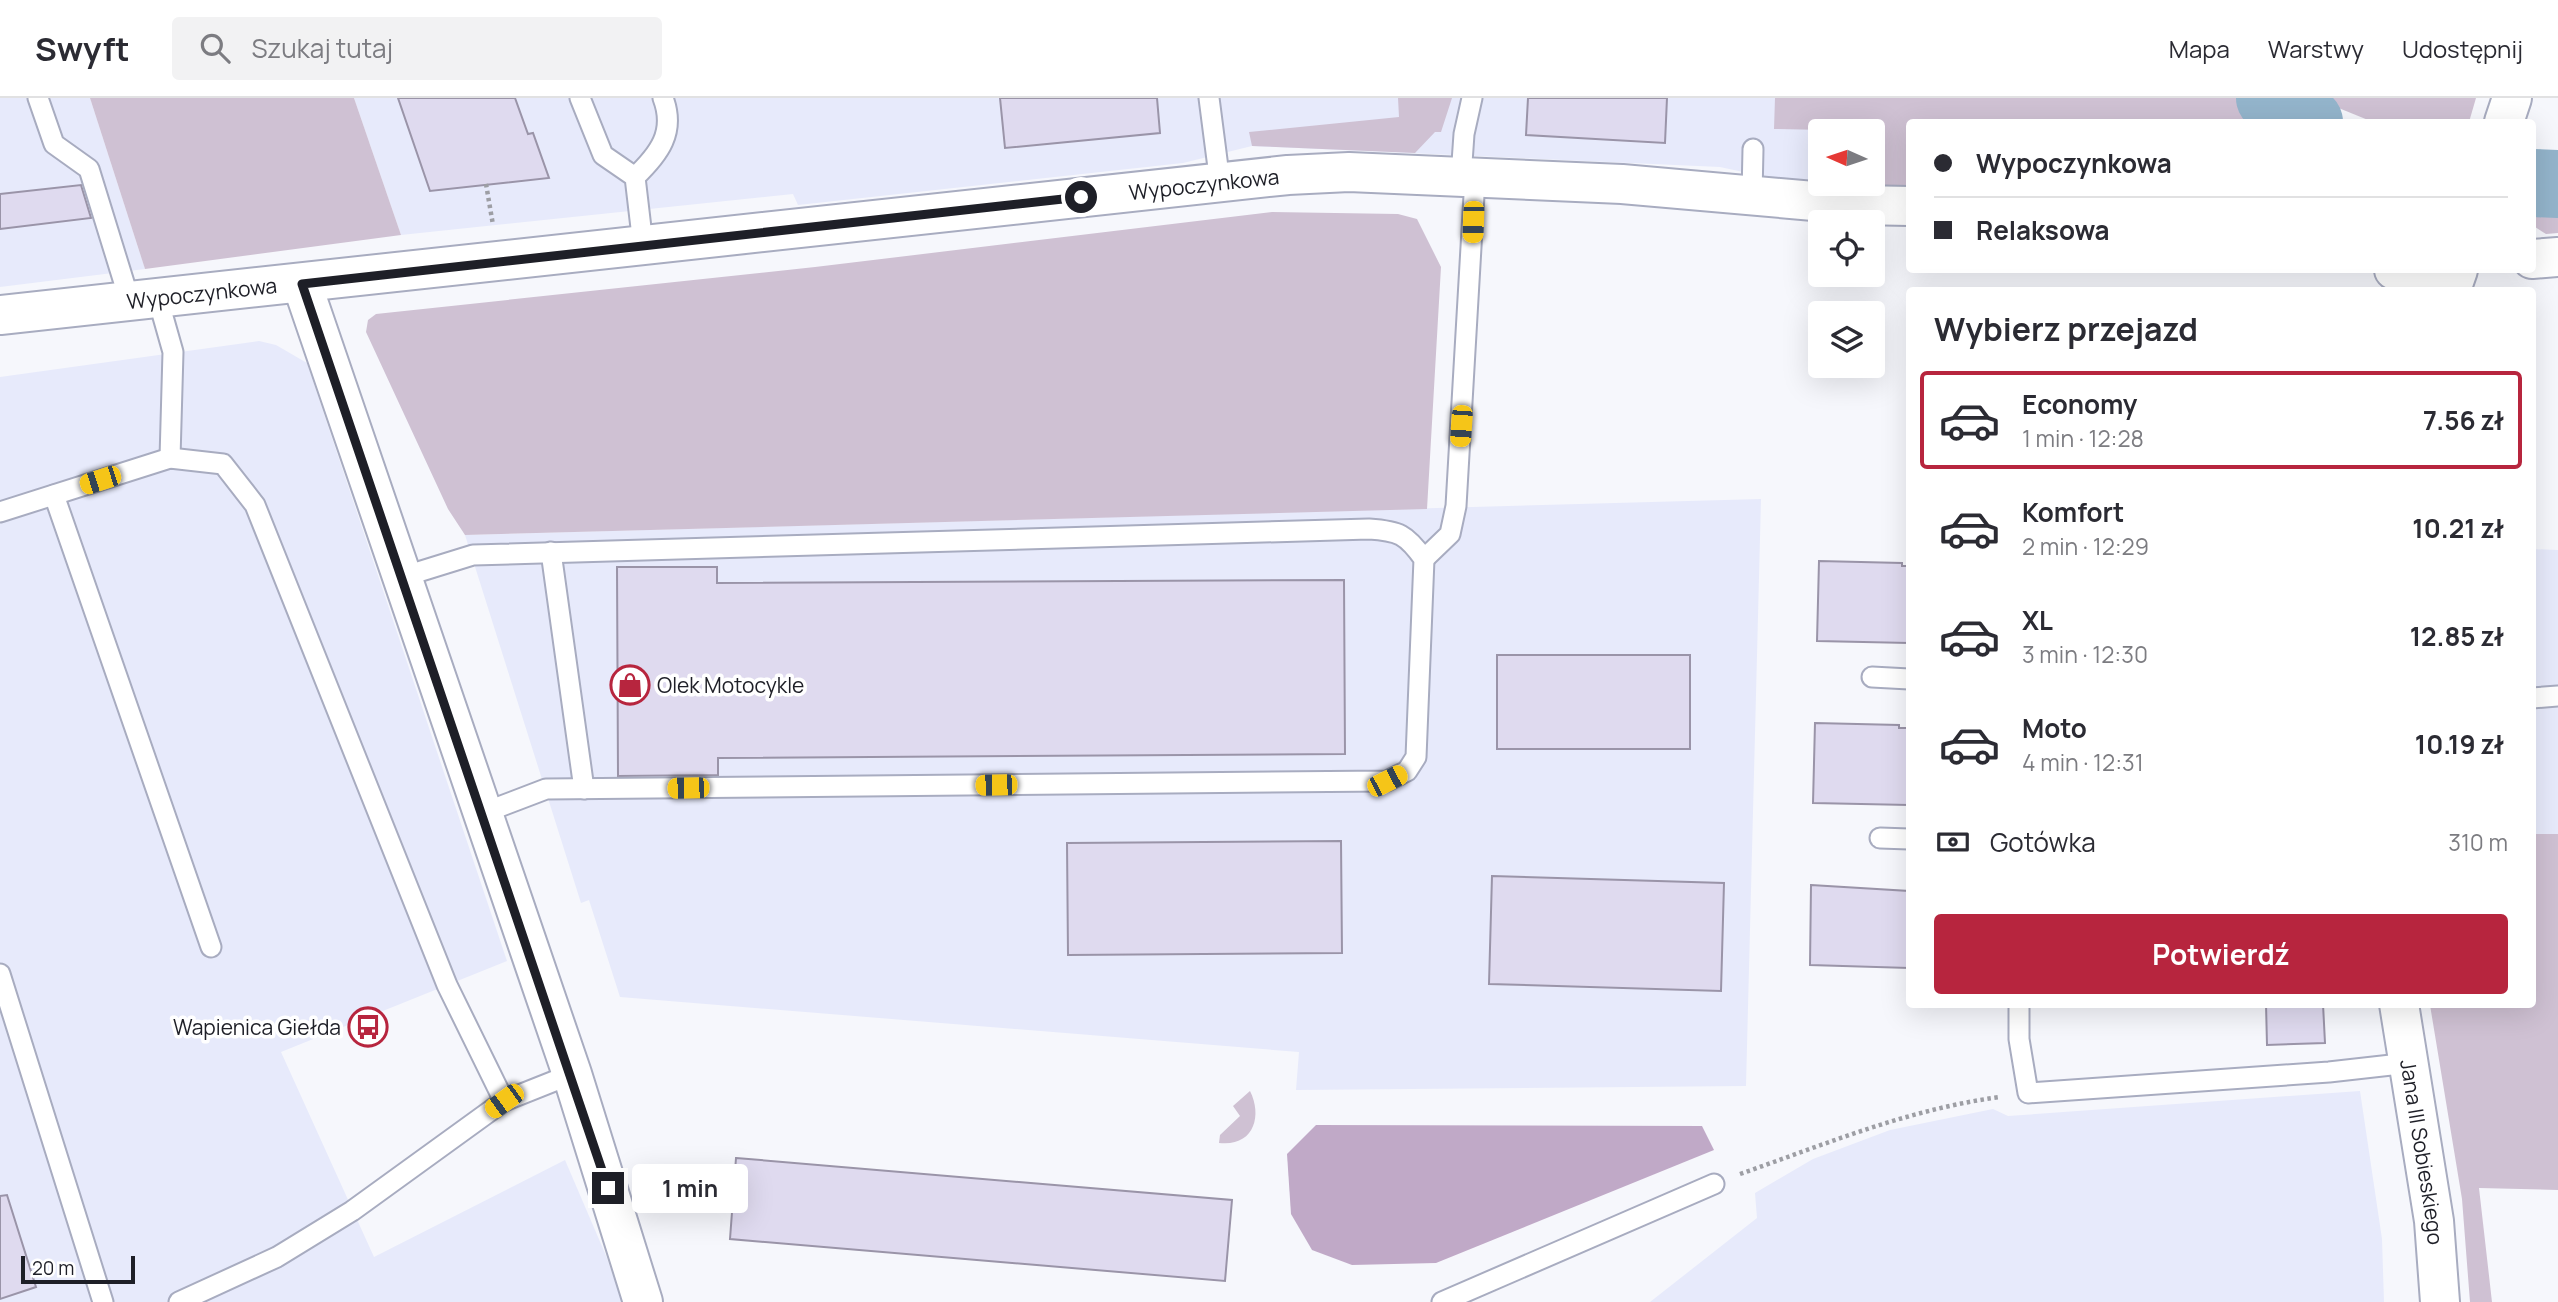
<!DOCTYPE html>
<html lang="pl">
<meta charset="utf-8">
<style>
:root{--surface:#fff;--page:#f2f2f3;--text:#2b2b33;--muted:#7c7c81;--line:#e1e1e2;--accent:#b7253e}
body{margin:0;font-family:Manrope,sans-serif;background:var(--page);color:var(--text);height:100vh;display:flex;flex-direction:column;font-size:26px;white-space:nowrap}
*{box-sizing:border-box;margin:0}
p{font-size:23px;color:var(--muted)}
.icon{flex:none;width:38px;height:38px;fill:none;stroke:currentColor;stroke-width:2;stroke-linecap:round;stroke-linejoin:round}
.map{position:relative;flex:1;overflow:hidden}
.details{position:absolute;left:1906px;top:189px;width:630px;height:721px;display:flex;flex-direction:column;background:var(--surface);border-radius:7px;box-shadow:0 7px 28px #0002}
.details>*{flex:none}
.top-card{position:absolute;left:1906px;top:21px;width:630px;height:154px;border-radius:7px;box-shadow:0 7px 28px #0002;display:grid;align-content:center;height:154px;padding:0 28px;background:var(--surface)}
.needle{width:46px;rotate:273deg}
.controls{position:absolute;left:1808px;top:21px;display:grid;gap:14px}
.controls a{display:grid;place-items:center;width:77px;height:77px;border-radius:7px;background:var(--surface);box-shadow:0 7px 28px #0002;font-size:35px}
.scale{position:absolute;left:21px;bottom:18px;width:114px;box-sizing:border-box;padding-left:7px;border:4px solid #1e1f27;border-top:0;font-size:19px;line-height:24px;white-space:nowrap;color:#1e1f27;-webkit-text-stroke:5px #fff;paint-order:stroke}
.end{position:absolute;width:32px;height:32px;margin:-16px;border:9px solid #1e1f27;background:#fff;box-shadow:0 0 0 4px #fff}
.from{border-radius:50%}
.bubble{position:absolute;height:49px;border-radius:7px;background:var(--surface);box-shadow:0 7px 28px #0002;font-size:23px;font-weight:700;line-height:49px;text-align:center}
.car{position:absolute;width:21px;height:42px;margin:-21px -10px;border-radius:9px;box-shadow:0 0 5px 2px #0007;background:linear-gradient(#f5c518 24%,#345 0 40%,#f5c518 0 76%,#345 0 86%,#f5c518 0)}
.top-card b{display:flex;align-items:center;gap:24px;height:66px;font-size:26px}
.top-card b+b{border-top:2px solid var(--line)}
.top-card i{width:18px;height:18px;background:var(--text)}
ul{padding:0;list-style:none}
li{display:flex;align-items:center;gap:21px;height:98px;margin:0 14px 10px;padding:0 14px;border:4px solid transparent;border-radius:7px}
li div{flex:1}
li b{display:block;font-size:26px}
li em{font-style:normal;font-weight:700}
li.active{border-color:var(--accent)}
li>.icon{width:63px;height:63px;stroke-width:1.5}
h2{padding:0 28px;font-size:32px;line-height:84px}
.pay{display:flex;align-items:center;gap:18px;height:77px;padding:0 28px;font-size:26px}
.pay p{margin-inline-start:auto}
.action{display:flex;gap:14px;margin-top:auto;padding:14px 28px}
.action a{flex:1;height:80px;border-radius:7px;background:var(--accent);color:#fff;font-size:28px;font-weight:700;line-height:80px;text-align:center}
header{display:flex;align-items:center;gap:42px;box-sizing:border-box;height:98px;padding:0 35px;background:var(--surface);border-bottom:2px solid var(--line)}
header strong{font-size:33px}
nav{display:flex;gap:38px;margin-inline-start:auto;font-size:24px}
.search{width:490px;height:63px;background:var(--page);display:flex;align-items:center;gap:18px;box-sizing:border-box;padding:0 24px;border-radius:7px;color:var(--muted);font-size:26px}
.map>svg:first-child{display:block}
</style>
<header>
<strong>Swyft</strong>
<div class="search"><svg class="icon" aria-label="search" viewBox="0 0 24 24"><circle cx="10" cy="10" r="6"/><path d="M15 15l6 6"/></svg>Szukaj tutaj</div>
<nav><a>Mapa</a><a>Warstwy</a><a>Udostępnij</a></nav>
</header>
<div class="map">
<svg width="2558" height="1204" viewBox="0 0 2558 1204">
<rect width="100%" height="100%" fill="#f6f7fc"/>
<g fill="#e7eafb">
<polygon points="0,0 90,0 145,171 0,189"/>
<polygon points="354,0 1830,0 1820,33 1820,86 1785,83 1720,69 1252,48 1183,65 798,107 793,96 401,137"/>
<polygon points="259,243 276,247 307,265 507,863 281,954 374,1159 565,1062 607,1160 622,1204 0,1204 0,279"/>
<polygon points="1761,401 1746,988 1296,992 1299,954 620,899 589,802 581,805 465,437"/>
<polygon points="2532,451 2558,452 2558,736 2532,736"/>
<polygon points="2360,993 2382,1141 2384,1204 1650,1204 1757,1120 1755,1095 1813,1061 1890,1032 1993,1011 2008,1018"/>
</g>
<g fill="#cfc1d3">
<polygon points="90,0 354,0 401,137 145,171"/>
<polygon points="1398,0 1452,0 1441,34 1435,34 1415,55 1252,48 1249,34 1399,19"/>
<polygon points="1775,0 2244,0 2276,24 1909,24 1909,93 1826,86 1872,86 1872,33 1774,31"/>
<polygon points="2314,0 2476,0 2469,24 2373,24"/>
<polygon points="2532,104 2558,108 2558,135 2546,136 2532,127"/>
<polygon points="1272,114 1398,116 1417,121 1441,169 1427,411 465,437 448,411 366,234 368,222 376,216 815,169"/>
<polygon points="2532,736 2558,736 2558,1092 2479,1090 2492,1204 2470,1204 2462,1101 2430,907 2532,906"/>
<path d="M1250 993C1263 1019 1253 1049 1219 1045L1220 1037 1240 1018 1233 1008Z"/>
</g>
<polygon fill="#c0a9c7" points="1316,1027 1702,1028 1714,1052 1436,1165 1352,1167 1312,1152 1291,1116 1287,1056"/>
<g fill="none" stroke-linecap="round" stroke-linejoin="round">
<g stroke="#93b4cb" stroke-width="68">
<polyline points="2270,0 2309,24"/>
<polyline points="2532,85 2558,86"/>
</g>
</g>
<g fill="#dfdaef" stroke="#9a94a8" stroke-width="2">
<polygon points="398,0 515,0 528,36 533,35 549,80 430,93"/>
<polygon points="1000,0 1157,0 1160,35 1005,50"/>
<polygon points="1528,0 1667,0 1665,45 1526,37"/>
<polygon points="81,87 91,120 0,131 0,96"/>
<polygon points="1819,463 1902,465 1902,468 1909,468 1909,545 1817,543"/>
<polygon points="617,469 717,469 717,485 1344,482 1345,656 718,660 718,677 618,678"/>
<rect x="1497" y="557" width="193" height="94"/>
<polygon points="1815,625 1899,627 1899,630 1909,630 1909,707 1813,705"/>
<polygon points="1341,743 1342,855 1068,857 1067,745"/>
<polygon points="1492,778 1724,785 1721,893 1489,886"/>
<polygon points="1811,787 1909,793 1909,870 1810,867"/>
<polygon points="2266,906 2323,906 2325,945 2267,947"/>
<polygon points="736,1060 1232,1102 1225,1183 730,1141"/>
<polygon points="7,1097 36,1189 0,1201 0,1098"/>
</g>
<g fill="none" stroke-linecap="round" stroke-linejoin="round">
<g stroke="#a8acc0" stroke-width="23">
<g id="service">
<polyline points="38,0 54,46 89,71 130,204"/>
<polyline points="580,0 603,57 635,79 643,147"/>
<polyline points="1209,0 1220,85"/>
<path d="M635 79C659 56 676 34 663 0"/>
<polyline points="1461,79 1464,36 1472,0"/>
<polyline points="1752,97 1753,51"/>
<polyline points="158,201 173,254 170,360"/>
<polyline points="54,397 211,849"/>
<polyline points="0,414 170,360 223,366 255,407 447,887 504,1003"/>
<polyline points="551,454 584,691"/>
<polyline points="1424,461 1450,436 1456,408 1475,80"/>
<path d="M402 479 473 457 1369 431C1399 433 1406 436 1424 461L1416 659 1407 673 1387 683 546 691 483 715"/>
<polyline points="1872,579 1909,581"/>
<polyline points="2532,600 2558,598"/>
<polyline points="1880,740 1909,741"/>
<polyline points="0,876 103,1204"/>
<polyline points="2019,906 2019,941 2028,995 2329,974 2409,965"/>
<polyline points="179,1204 277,1159 352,1113 504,1003 572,976"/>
<polyline points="1442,1204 1714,1086"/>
</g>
</g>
<g stroke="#a8acc0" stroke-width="42">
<g id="minor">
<polyline points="2532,161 2558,159"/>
<polyline points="2394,172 2425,174 2456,172"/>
<polyline points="302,186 572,976 643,1204"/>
<path id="s1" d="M0 217 1288 77 1349 74 1622 86 1859 107 1909 108"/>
</g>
</g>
<g stroke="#a8acc0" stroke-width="42">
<g id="tertiary">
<polyline points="2504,24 2512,0"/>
<polyline points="2451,192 2458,172"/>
<path id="s2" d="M2399 906 2434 1123 2440 1204"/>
</g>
</g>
<g stroke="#9d9ea4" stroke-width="4.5" stroke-dasharray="3.5 3.5" stroke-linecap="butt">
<polyline points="486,86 493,127"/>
<path d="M1740 1076C1826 1046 1909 1011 2000 999"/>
</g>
<use href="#service" stroke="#fff" stroke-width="19"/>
<use href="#minor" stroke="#fff" stroke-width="38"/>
<use href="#tertiary" stroke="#fff" stroke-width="38"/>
</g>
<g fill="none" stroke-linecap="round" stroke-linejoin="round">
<polyline stroke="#1e1f27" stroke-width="9" points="608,1090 302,186 1081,99"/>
</g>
<defs>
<g id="shop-ring" transform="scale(2.0125)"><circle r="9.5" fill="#fff" stroke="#b7253e" stroke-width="1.5"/><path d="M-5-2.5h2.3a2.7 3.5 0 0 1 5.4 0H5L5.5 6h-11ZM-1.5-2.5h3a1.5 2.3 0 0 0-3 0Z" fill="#b7253e"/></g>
<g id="bus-ring" transform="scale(2.0125)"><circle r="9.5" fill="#fff" stroke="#b7253e" stroke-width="1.5"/><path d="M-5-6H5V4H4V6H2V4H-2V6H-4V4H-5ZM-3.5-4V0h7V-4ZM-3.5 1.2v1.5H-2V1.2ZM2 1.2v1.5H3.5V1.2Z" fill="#b7253e"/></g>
</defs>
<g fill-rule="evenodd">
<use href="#shop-ring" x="630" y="587"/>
<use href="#bus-ring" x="368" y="929"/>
</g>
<g text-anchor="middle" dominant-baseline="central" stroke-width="7" stroke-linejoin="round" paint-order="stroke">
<g font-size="21" fill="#1e1f27" stroke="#fff">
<text stroke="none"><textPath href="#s1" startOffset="1211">Wypoczynkowa</textPath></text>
<text stroke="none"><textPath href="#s1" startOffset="203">Wypoczynkowa</textPath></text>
<text stroke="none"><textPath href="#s2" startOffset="150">Jana III Sobieskiego</textPath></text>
</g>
<g font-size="21" fill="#1e1f27" stroke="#fff" text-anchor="start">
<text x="657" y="587">Olek Motocykle</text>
<text x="341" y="929" text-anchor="end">Wapienica Giełda</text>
</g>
</g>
</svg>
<div class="controls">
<a><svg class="needle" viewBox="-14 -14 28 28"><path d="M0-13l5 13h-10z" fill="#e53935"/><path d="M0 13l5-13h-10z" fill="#7c7c81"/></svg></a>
<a><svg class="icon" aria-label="locate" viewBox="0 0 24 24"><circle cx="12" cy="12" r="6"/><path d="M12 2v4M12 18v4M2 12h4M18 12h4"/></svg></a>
<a><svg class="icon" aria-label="layers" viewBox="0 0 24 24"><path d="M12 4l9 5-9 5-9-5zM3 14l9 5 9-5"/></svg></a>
</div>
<div class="scale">20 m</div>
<i class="end from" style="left:1081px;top:99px"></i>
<i class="end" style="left:608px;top:1090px"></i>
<div class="bubble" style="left:632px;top:1066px;width:116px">1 min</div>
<i class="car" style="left:1473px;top:124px;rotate:182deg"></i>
<i class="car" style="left:1461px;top:328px;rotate:184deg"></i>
<i class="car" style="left:100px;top:382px;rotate:252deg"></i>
<i class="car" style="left:1387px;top:683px;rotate:63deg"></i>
<i class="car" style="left:996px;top:687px;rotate:269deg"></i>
<i class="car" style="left:688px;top:690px;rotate:269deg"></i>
<i class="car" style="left:504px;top:1003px;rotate:234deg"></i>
<div class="top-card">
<b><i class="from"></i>Wypoczynkowa</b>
<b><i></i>Relaksowa</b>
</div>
<section class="details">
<h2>Wybierz przejazd</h2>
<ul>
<li class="active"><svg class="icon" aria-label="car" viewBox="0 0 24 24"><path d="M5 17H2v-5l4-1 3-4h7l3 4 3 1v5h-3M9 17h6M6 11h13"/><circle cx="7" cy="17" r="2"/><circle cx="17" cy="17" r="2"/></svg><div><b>Economy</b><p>1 min · 12:28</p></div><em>7.56 zł</em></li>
<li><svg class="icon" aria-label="car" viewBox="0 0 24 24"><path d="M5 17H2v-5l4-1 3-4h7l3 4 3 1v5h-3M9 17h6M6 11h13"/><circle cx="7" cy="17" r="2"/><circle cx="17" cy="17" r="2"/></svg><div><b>Komfort</b><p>2 min · 12:29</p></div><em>10.21 zł</em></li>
<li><svg class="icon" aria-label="car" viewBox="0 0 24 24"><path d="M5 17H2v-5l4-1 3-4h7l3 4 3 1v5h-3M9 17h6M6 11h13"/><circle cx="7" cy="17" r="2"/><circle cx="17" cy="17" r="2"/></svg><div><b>XL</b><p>3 min · 12:30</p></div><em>12.85 zł</em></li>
<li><svg class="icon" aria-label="car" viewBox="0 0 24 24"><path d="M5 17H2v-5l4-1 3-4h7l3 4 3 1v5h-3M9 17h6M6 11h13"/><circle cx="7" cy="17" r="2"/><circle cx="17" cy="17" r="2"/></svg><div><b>Moto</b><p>4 min · 12:31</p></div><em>10.19 zł</em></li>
</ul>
<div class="pay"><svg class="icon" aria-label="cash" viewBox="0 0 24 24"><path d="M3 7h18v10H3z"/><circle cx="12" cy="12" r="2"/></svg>Gotówka<p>310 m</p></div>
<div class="action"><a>Potwierdź</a></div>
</section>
</div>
